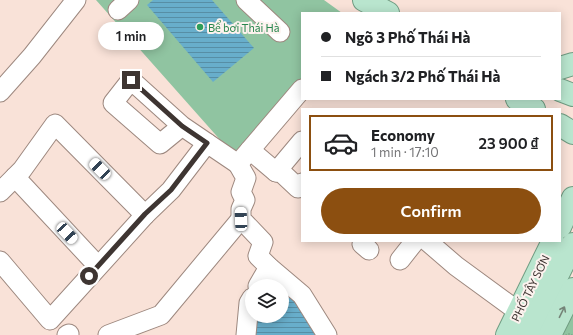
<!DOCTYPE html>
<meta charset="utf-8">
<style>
:root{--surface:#fff;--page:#f6f6f6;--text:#202124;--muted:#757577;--line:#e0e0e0;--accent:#8c4f10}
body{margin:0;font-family:Commissioner,sans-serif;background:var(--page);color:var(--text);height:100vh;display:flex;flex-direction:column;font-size:15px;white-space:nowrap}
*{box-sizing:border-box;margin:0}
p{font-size:13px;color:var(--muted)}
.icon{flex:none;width:22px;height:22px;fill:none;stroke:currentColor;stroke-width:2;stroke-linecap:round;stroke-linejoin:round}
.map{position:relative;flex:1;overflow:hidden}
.sheet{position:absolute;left:301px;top:108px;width:260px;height:134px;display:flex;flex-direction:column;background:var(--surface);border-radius:0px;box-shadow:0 2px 10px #0003}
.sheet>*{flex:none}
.top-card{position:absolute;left:301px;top:12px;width:260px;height:88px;border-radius:0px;box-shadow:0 2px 10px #0003;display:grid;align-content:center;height:88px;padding:0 20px;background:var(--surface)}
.buttons{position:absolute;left:245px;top:279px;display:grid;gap:8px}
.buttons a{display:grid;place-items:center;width:44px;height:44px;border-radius:50%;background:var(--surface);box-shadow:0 2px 10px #0003;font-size:20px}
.end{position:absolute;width:18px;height:18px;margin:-9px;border:5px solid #3e3532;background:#fff;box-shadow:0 0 0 2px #fff}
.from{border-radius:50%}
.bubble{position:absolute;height:28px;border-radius:14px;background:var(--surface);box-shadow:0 2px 10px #0003;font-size:13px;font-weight:600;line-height:28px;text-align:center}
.car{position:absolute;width:12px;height:24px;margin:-12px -6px;border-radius:5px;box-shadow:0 0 3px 1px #0007;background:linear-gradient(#fff 24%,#345 0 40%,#fff 0 76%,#345 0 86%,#fff 0)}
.top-card b{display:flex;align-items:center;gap:14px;height:38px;font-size:15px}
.top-card b+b{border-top:1px solid var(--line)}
.top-card i{width:10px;height:10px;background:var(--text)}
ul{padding:7px 0 0;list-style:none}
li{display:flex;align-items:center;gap:12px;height:56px;margin:0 8px 6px;padding:0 12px;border:2px solid transparent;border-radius:0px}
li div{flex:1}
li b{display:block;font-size:15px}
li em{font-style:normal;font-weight:600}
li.current{border-color:var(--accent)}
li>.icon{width:36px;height:36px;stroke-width:1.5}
.action{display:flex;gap:8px;margin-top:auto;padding:8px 20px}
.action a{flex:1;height:46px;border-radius:24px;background:var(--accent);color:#fff;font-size:16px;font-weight:600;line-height:46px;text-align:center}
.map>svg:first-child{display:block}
</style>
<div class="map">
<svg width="573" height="335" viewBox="0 0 573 335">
<defs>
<pattern id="grass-tufts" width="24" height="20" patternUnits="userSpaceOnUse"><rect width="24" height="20" fill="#90c4a1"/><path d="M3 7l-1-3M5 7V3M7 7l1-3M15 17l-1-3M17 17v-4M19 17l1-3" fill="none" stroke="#77a084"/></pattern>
<pattern id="water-rules" width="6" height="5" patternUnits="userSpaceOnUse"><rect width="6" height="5" fill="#68aecb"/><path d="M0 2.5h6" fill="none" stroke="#578ea5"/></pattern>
</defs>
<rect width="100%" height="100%" fill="#f9e2d8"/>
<polygon fill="url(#grass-tufts)" points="573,311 573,335 562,335"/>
<polygon fill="#90c4a1" points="96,0 324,0 342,13 302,13 302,85 238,160"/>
<g fill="url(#water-rules)">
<polygon points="153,0 212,0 254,48 213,82 147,5"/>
<polygon points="277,283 292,290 324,335 253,335 255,316 282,316 282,286 266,286"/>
</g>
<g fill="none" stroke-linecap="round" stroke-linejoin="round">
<g stroke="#9d887f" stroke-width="21">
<g id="minor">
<polyline points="246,0 280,32"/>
<polyline points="118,10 129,0"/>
<polyline points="0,92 32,56 76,0"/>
<polyline points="182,126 160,144 113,103 131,80 182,126 207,143"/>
<polyline points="250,150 276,172 282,173 298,188 302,183"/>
<polyline points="238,164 246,178 241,192 245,200 241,209 241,219 263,242 258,256 269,267 302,295 327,335"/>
<polyline points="276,172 302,141"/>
<polyline points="15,177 98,266"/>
<polyline points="0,192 22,170 55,124 145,215"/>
<polyline points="364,241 362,244 369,250"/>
<polyline points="427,241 456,266 519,312"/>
<polyline points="400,260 415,241"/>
<polyline points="0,261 50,320 145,215 171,190 207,143 238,164 302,89"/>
<polyline points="258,286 269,267"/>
<polyline points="67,335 69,334"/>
<polyline points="108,335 161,315 241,219"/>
<polyline points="246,335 249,303 252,298"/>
</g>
</g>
<g stroke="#709c82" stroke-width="24">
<g id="major">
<polyline points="364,0 388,13"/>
<polyline points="560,68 573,64"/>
<polyline points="560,90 573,95"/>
<polyline points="517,99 534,109"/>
<polyline points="560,125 573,133"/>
<polyline points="560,227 573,198"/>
<polyline points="507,335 553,241"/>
<polyline points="528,335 573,244"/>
<polyline points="550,335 573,289"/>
</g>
</g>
<use href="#minor" stroke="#fff" stroke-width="19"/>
<use href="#major" stroke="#b9e5ce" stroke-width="22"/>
</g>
<defs><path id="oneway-shaft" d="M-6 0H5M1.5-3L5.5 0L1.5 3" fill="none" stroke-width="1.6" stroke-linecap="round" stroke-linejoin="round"/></defs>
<use stroke="#758478" href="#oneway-shaft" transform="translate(562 312) rotate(-64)"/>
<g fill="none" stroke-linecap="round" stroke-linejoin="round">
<polyline stroke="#3e3532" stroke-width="5" points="89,276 145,214 171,190 207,143 182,126 131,80"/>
</g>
<circle fill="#2e9e5b" stroke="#fcf2ee" stroke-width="1.5" cx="200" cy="27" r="4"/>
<g text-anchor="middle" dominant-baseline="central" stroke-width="4" stroke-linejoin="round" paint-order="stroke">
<g font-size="11" fill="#27864d" stroke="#fcf2ee" text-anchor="start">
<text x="208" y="27">Bể bơi Thái Hà</text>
</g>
<g font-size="11" fill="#3e3532" stroke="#fcf2ee">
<text transform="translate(530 288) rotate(-64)">PHỐ TÂY SƠN</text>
</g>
</g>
</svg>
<div class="buttons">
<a><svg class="icon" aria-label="layers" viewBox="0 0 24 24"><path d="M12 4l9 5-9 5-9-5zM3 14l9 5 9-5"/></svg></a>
</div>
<i class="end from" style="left:89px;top:276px"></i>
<i class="end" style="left:131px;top:80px"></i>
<div class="bubble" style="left:98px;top:22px;width:66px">1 min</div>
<i class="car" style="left:100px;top:169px;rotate:315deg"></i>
<i class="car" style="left:241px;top:219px;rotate:358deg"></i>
<i class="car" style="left:67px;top:233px;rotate:137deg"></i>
<div class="top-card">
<b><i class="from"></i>Ngõ 3 Phố Thái Hà</b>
<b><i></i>Ngách 3/2 Phố Thái Hà</b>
</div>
<section class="sheet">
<ul>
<li class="current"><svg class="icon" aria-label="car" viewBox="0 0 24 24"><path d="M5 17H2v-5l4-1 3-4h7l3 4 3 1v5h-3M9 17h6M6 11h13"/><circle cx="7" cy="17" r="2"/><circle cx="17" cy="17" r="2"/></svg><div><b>Economy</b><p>1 min · 17:10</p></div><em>23 900 ₫</em></li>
</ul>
<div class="action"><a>Confirm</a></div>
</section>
</div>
